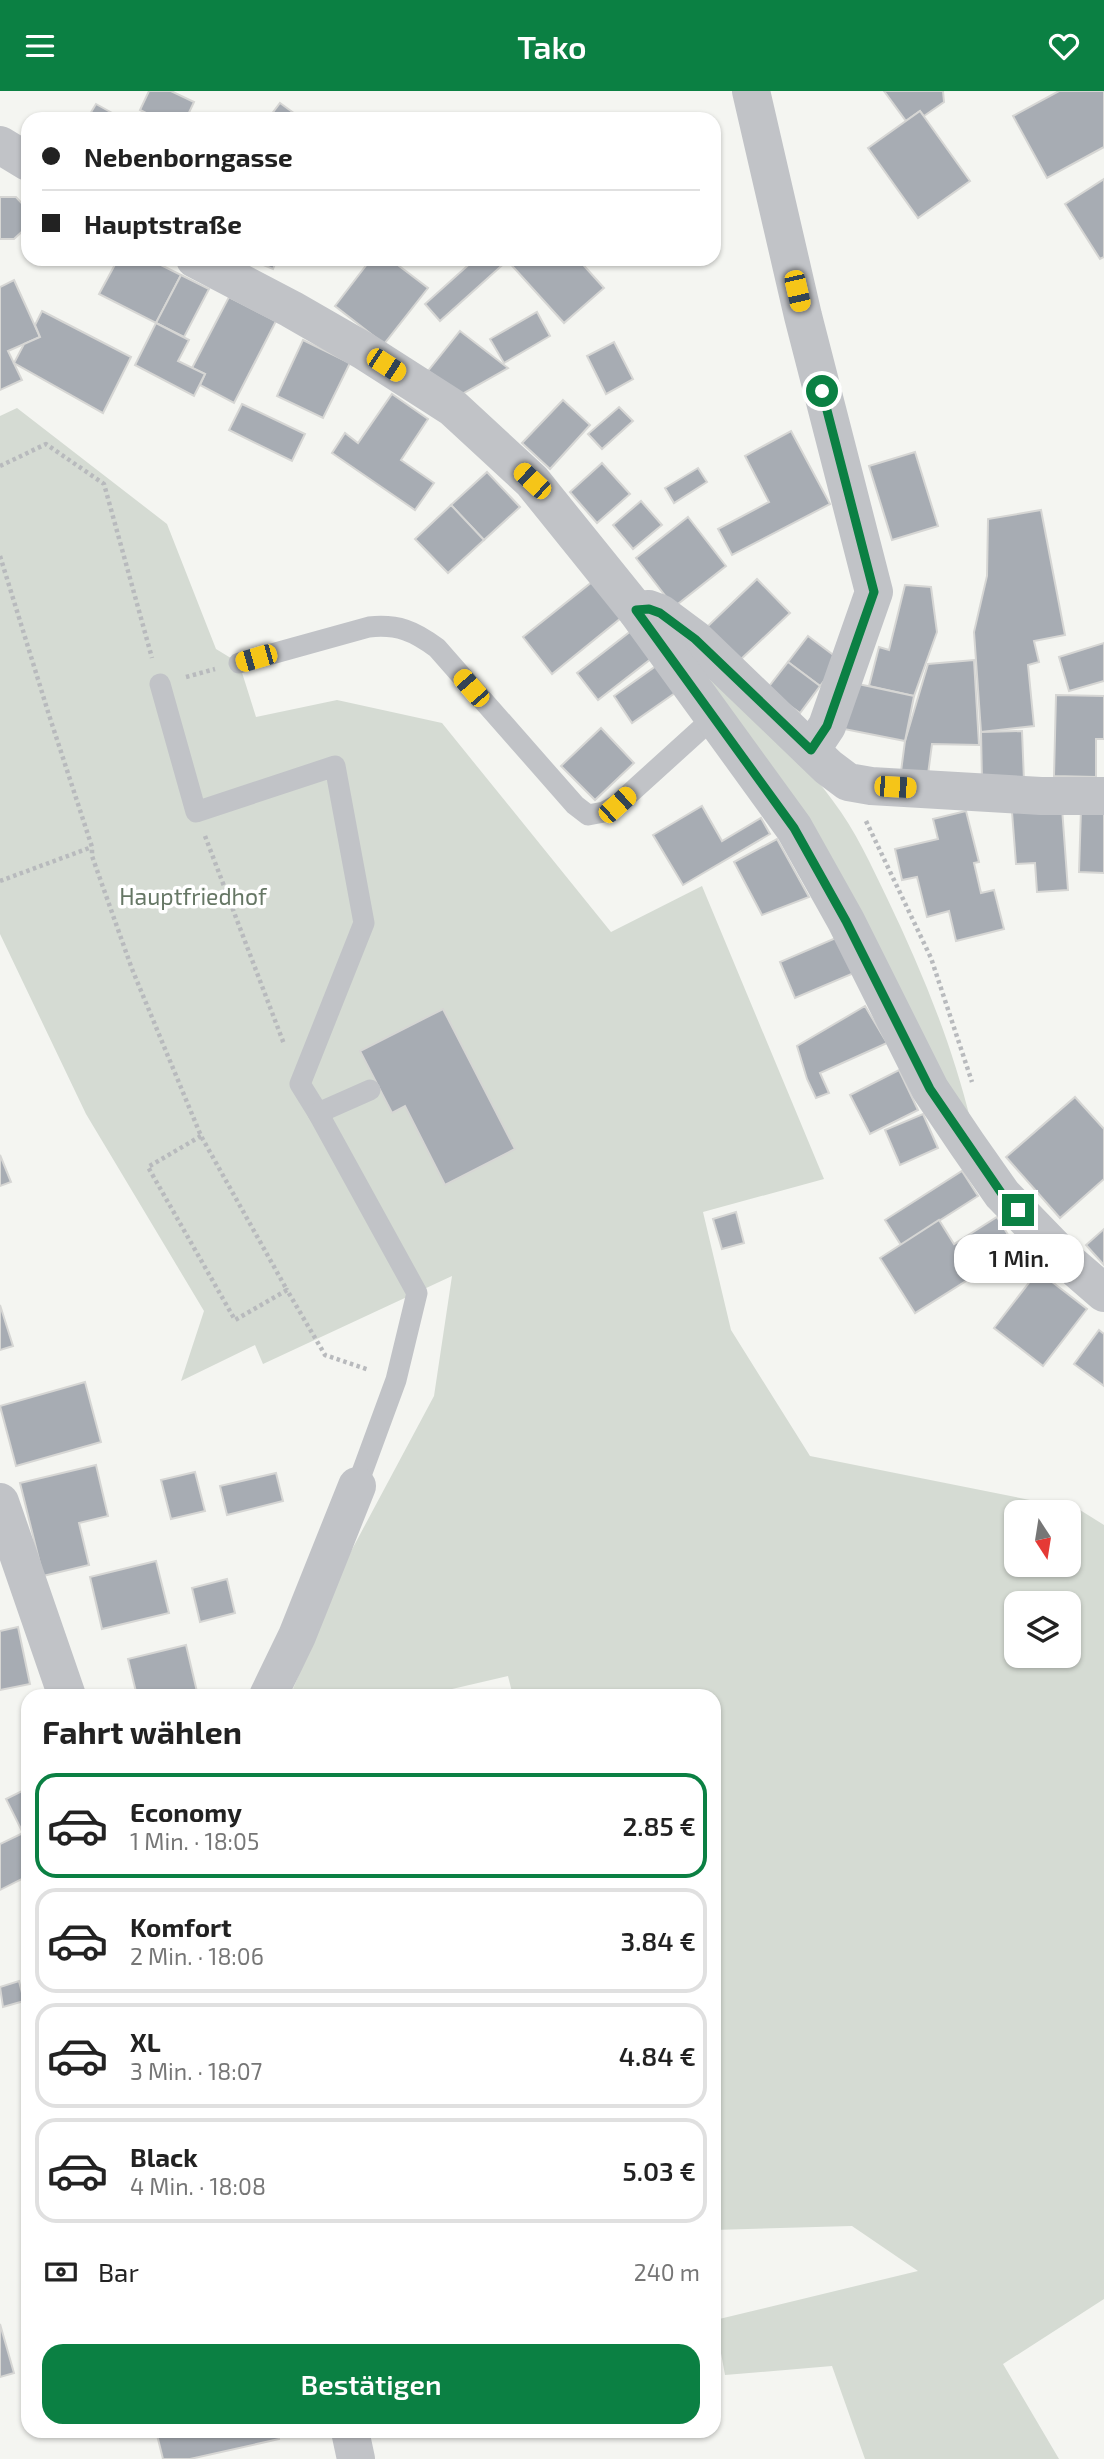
<!DOCTYPE html>
<html lang="de">
<meta charset="utf-8">
<style>
:root{--surface:#fff;--page:#f6f6f6;--text:#222;--muted:#767676;--line:#e0e0e0;--accent:#0b8043}
body{margin:0;font-family:"Exo 2",sans-serif;background:var(--page);color:var(--text);height:100vh;display:flex;flex-direction:column;font-size:26px;white-space:nowrap}
*{box-sizing:border-box;margin:0}
p{font-size:23px;color:var(--muted)}
.icon{flex:none;width:38px;height:38px;fill:none;stroke:currentColor;stroke-width:2;stroke-linecap:round;stroke-linejoin:round}
.map{position:relative;flex:1;overflow:hidden}
.panel{position:absolute;left:21px;top:1598px;width:700px;height:749px;display:flex;flex-direction:column;background:var(--surface);border-radius:21px;box-shadow:0 2px 5px #0004}
.panel>*{flex:none}
.banner{position:absolute;left:21px;top:21px;width:700px;height:154px;border-radius:21px;box-shadow:0 2px 5px #0004;display:grid;align-content:center;height:154px;padding:0 21px;background:var(--surface)}
.needle{width:46px;rotate:168deg}
.controls{position:absolute;left:1004px;top:1409px;display:grid;gap:14px}
.controls a{display:grid;place-items:center;width:77px;height:77px;border-radius:14px;background:var(--surface);box-shadow:0 2px 5px #0004;font-size:35px}
.end{position:absolute;width:32px;height:32px;margin:-16px;border:9px solid #0b8043;background:#fff;box-shadow:0 0 0 4px #fff}
.from{border-radius:50%}
.bubble{position:absolute;height:49px;border-radius:21px;background:var(--surface);box-shadow:0 2px 5px #0004;font-size:23px;font-weight:600;line-height:49px;text-align:center}
.car{position:absolute;width:21px;height:42px;margin:-21px -10px;border-radius:9px;box-shadow:0 0 5px 2px #0007;background:linear-gradient(#f5c518 24%,#345 0 40%,#f5c518 0 76%,#345 0 86%,#f5c518 0)}
.banner b{display:flex;align-items:center;gap:24px;height:66px;font-size:26px}
.banner b+b{border-top:2px solid var(--line)}
.banner i{width:18px;height:18px;background:var(--text)}
ul{padding:0;list-style:none}
li{display:flex;align-items:center;gap:21px;height:105px;margin:0 14px 10px;padding:0 7px;border:4px solid var(--line);border-radius:21px}
li div{flex:1}
li b{display:block;font-size:26px}
li em{font-style:normal;font-weight:600}
li.active{border-color:var(--accent)}
li>.icon{width:63px;height:63px;stroke-width:1.5}
h2{padding:0 21px;font-size:32px;line-height:84px}
.pay{display:flex;align-items:center;gap:18px;height:77px;padding:0 21px;font-size:26px}
.pay p{margin-inline-start:auto}
.cta{display:flex;gap:14px;margin-top:auto;padding:14px 21px}
.cta a{flex:1;height:80px;border-radius:21px;background:var(--accent);color:#fff;font-size:28px;font-weight:600;line-height:80px;text-align:center}
header{display:flex;justify-content:space-between;align-items:center;height:91px;padding:0 21px;background:var(--accent);color:#fff;font-size:32px;font-weight:600}
.map>svg:first-child{display:block}
</style>
<header><svg class="icon" aria-label="menu" viewBox="0 0 24 24"><path d="M4 6h16M4 12h16M4 18h16"/></svg>Tako<svg class="icon" aria-label="heart" viewBox="0 0 24 24"><path d="M12 20l-8-8c-3-5 5-10 8-4 3-6 11-1 8 4z"/></svg></header>
<div class="map">
<svg width="1104" height="2368" viewBox="0 0 1104 2368">
<rect width="100%" height="100%" fill="#f4f5f1"/>
<g fill="#d5dbd3" fill-rule="evenodd">
<path d="M17 317 167 433 216 558 239 572 256 626 337 609 442 632 611 841 702 795 824 1088 703 1121 731 1239 810 1365 1080 1419 1104 1434V2208L1003 2273 1059 2368H865L832 2275 725 2284 715 2229 918 2180 852 2135 714 2139V1605H513L508 1585 422 1605H290L349 1464 434 1305 452 1185 263 1273 255 1254 181 1290 204 1220 86 1023 0 843V325ZM1017 1421H1069V1474H1017ZM1017 1512H1069V1564H1017Z"/>
<path d="M664 533C722 590 785 644 833 710 856 740 871 774 887 807 922 880 952 953 971 1031Z"/>
</g>
<g fill="#a7acb3" stroke="#d6d6d4" stroke-width="2">
<polygon points="149,0 171,0 194,11 186,28 158,28 140,19"/>
<polygon points="884,0 943,0 944,11 924,25 920,20 906,30"/>
<polygon points="1059,0 1104,0 1104,56 1047,87 1013,25"/>
<polygon points="280,12 302,28 268,28"/>
<polygon points="96,13 123,28 87,28"/>
<polygon points="920,20 970,90 918,127 868,57"/>
<polygon points="1104,88 1104,166 1100,168 1065,113"/>
<polygon points="0,106 16,106 28,119 27,136 14,148 0,148"/>
<polygon points="118,168 149,168 181,184 156,232 99,203"/>
<polygon points="249,168 277,168 273,178"/>
<polygon points="371,168 390,168 428,197 384,253 335,215"/>
<polygon points="475,168 508,169 440,230 425,213"/>
<polygon points="506,168 578,168 604,197 564,232"/>
<polygon points="181,184 209,198 184,246 156,232"/>
<polygon points="14,189 40,246 8,260 22,289 0,299 0,196"/>
<polygon points="229,206 276,230 234,312 200,294 205,283 192,277"/>
<polygon points="42,220 131,266 103,322 14,272 24,253 40,246 35,234"/>
<polygon points="537,221 550,245 504,272 490,248"/>
<polygon points="156,232 189,249 178,270 205,283 194,305 135,274"/>
<polygon points="460,240 508,277 462,303 428,280"/>
<polygon points="303,249 350,272 323,327 277,305"/>
<polygon points="614,251 633,288 606,303 587,265"/>
<polygon points="392,303 428,328 401,369 434,392 415,419 332,362 345,342 358,352"/>
<polygon points="563,309 590,334 550,378 522,352"/>
<polygon points="242,313 305,343 292,370 229,339"/>
<polygon points="619,316 633,330 602,358 588,343"/>
<polygon points="791,340 830,413 732,464 718,438 769,411 745,365"/>
<polygon points="915,361 938,435 892,449 869,375"/>
<polygon points="602,372 630,403 597,432 570,401"/>
<polygon points="698,377 707,391 674,412 665,397"/>
<polygon points="487,381 520,416 484,449 451,414"/>
<polygon points="641,410 662,434 633,458 613,434"/>
<polygon points="451,414 484,449 448,482 415,448"/>
<polygon points="1041,419 1065,544 1034,550 1039,571 1028,574 1034,635 981,641 974,541 987,485 988,428"/>
<polygon points="688,426 726,475 674,516 636,467"/>
<polygon points="757,488 790,522 739,570 707,536"/>
<polygon points="592,491 621,527 552,583 523,546"/>
<polygon points="905,494 931,496 937,541 914,605 869,595 879,556 889,559"/>
<polygon points="631,540 652,567 598,609 577,582"/>
<polygon points="808,545 840,569 820,595 788,571"/>
<polygon points="1104,552 1104,590 1069,600 1059,566"/>
<polygon points="974,569 979,654 932,653 927,691 900,688 905,650 928,573"/>
<polygon points="788,571 820,595 800,622 767,598"/>
<polygon points="656,575 675,602 632,632 614,605"/>
<polygon points="849,591 914,605 905,650 839,637"/>
<polygon points="1056,604 1104,605 1104,648 1096,648 1096,686 1054,685"/>
<polygon points="601,637 634,672 595,709 561,675"/>
<polygon points="1022,640 1024,690 982,691 981,641"/>
<polygon points="702,715 722,750 761,727 770,743 683,794 653,744"/>
<polygon points="1062,717 1068,799 1037,801 1035,772 1016,773 1012,721"/>
<polygon points="1081,717 1104,718 1104,782 1079,781"/>
<polygon points="966,720 979,771 974,772 981,802 994,799 1004,838 956,850 949,820 927,826 917,786 902,789 895,758 938,748 933,728"/>
<polygon points="777,748 809,806 762,824 734,771"/>
<polygon points="838,846 854,882 795,907 780,871"/>
<polygon points="865,915 887,952 820,982 829,1002 816,1007 807,988 797,955"/>
<polygon points="443,918 515,1058 445,1094 405,1015 392,1022 360,960"/>
<polygon points="899,979 918,1019 870,1043 850,1004"/>
<polygon points="1075,1006 1104,1038 1104,1088 1060,1127 1006,1066"/>
<polygon points="923,1023 938,1057 900,1074 885,1039"/>
<polygon points="0,1064 11,1091 0,1095"/>
<polygon points="962,1080 978,1105 901,1154 885,1129"/>
<polygon points="736,1121 744,1152 722,1158 713,1128"/>
<polygon points="997,1126 1017,1158 915,1222 880,1167 939,1129 954,1153"/>
<polygon points="1104,1138 1104,1174 1086,1154"/>
<polygon points="1038,1180 1087,1218 1043,1275 994,1237"/>
<polygon points="0,1214 13,1255 0,1259"/>
<polygon points="1099,1239 1104,1243 1104,1295 1074,1273"/>
<polygon points="85,1291 101,1351 16,1375 0,1315"/>
<polygon points="96,1374 108,1425 79,1432 89,1474 43,1485 20,1392"/>
<polygon points="195,1381 205,1420 171,1428 161,1389"/>
<polygon points="276,1382 283,1410 227,1424 220,1395"/>
<polygon points="156,1470 169,1522 102,1538 90,1486"/>
<polygon points="227,1488 235,1522 200,1531 192,1497"/>
<polygon points="18,1536 30,1593 0,1599 0,1540"/>
<polygon points="186,1554 198,1605 137,1605 128,1568"/>
<polygon points="28,1697 28,1785 0,1799 0,1753 23,1742 6,1708"/>
<polygon points="19,1890 24,1910 3,1916 0,1896"/>
<polygon points="0,2233 14,2282 0,2286"/>
<polygon points="156,2340 277,2340 279,2348 190,2368 163,2368"/>
</g>
<g fill="none" stroke-linecap="round" stroke-linejoin="round">
<g stroke="#b8babd" stroke-width="4.5" stroke-dasharray="3.5 3.5" stroke-linecap="butt">
<polyline points="0,375 46,353 104,393 152,567"/>
<polyline points="0,465 49,624 92,756 92,765 132,878 201,1045 287,1199"/>
<polyline points="186,586 215,578"/>
<polyline points="866,730 931,867 972,991"/>
<polyline points="205,745 284,953"/>
<polyline points="0,790 92,756"/>
<polyline points="201,1045 148,1076 235,1229 287,1199 325,1264 369,1279"/>
</g>
<g stroke="#c1c3c7" stroke-width="21">
<path d="M239 572 369 536C398 533 414 540 437 557L575 714 588 724 604 721 617 714 713 627"/>
<polyline points="160,593 196,721 335,675 364,832 300,993 318,1022 417,1202 396,1289 357,1395"/>
<polyline points="318,1022 370,999"/>
</g>
<g stroke="#c1c3c7" stroke-width="38">
<polyline points="751,0 803,225 874,501 827,635 811,659"/>
<polyline points="636,519 649,518 660,522 695,548 828,676 848,691 871,695 1041,705 1104,705"/>
<polyline points="0,1411 67,1605"/>
<polyline points="268,1605 297,1545 357,1395"/>
<polyline points="350,2340 356,2368"/>
</g>
<g stroke="#c1c3c7" stroke-width="38">
<polyline points="0,54 28,71"/>
<polyline points="195,168 291,218 364,260 453,317 532,390 636,519 794,737 846,830 930,998 967,1053 1002,1103 1066,1169 1104,1202"/>
</g>
</g>
<g fill="none" stroke-linecap="round" stroke-linejoin="round">
<polyline stroke="#0b8043" stroke-width="9" points="822,300 874,501 827,635 811,659 695,548 660,522 649,518 636,519 794,737 846,830 930,998 1002,1103 1018,1119"/>
</g>
<g text-anchor="middle" dominant-baseline="central" stroke-width="7" stroke-linejoin="round" paint-order="stroke">
<g font-size="23" fill="#667765" stroke="#fff">
<text x="193" y="805">Hauptfriedhof</text>
</g>
</g>
</svg>
<div class="controls">
<a><svg class="needle" viewBox="-14 -14 28 28"><path d="M0-13l5 13h-10z" fill="#e53935"/><path d="M0 13l5-13h-10z" fill="#767676"/></svg></a>
<a><svg class="icon" aria-label="layers" viewBox="0 0 24 24"><path d="M12 4l9 5-9 5-9-5zM3 14l9 5 9-5"/></svg></a>
</div>
<i class="end from" style="left:822px;top:300px"></i>
<i class="end" style="left:1018px;top:1119px"></i>
<div class="bubble" style="left:954px;top:1143px;width:130px">1 Min.</div>
<i class="car" style="left:797px;top:200px;rotate:167deg"></i>
<i class="car" style="left:386px;top:274px;rotate:123deg"></i>
<i class="car" style="left:532px;top:390px;rotate:313deg"></i>
<i class="car" style="left:256px;top:567px;rotate:254deg"></i>
<i class="car" style="left:471px;top:597px;rotate:319deg"></i>
<i class="car" style="left:895px;top:696px;rotate:93deg"></i>
<i class="car" style="left:617px;top:714px;rotate:48deg"></i>
<div class="banner">
<b><i class="from"></i>Nebenborngasse</b>
<b><i></i>Hauptstraße</b>
</div>
<section class="panel">
<h2>Fahrt wählen</h2>
<ul>
<li class="active"><svg class="icon" aria-label="car" viewBox="0 0 24 24"><path d="M5 17H2v-5l4-1 3-4h7l3 4 3 1v5h-3M9 17h6M6 11h13"/><circle cx="7" cy="17" r="2"/><circle cx="17" cy="17" r="2"/></svg><div><b>Economy</b><p>1 Min. · 18:05</p></div><em>2.85 €</em></li>
<li><svg class="icon" aria-label="car" viewBox="0 0 24 24"><path d="M5 17H2v-5l4-1 3-4h7l3 4 3 1v5h-3M9 17h6M6 11h13"/><circle cx="7" cy="17" r="2"/><circle cx="17" cy="17" r="2"/></svg><div><b>Komfort</b><p>2 Min. · 18:06</p></div><em>3.84 €</em></li>
<li><svg class="icon" aria-label="car" viewBox="0 0 24 24"><path d="M5 17H2v-5l4-1 3-4h7l3 4 3 1v5h-3M9 17h6M6 11h13"/><circle cx="7" cy="17" r="2"/><circle cx="17" cy="17" r="2"/></svg><div><b>XL</b><p>3 Min. · 18:07</p></div><em>4.84 €</em></li>
<li><svg class="icon" aria-label="car" viewBox="0 0 24 24"><path d="M5 17H2v-5l4-1 3-4h7l3 4 3 1v5h-3M9 17h6M6 11h13"/><circle cx="7" cy="17" r="2"/><circle cx="17" cy="17" r="2"/></svg><div><b>Black</b><p>4 Min. · 18:08</p></div><em>5.03 €</em></li>
</ul>
<div class="pay"><svg class="icon" aria-label="cash" viewBox="0 0 24 24"><path d="M3 7h18v10H3z"/><circle cx="12" cy="12" r="2"/></svg>Bar<p>240 m</p></div>
<div class="cta"><a>Bestätigen</a></div>
</section>
</div>
